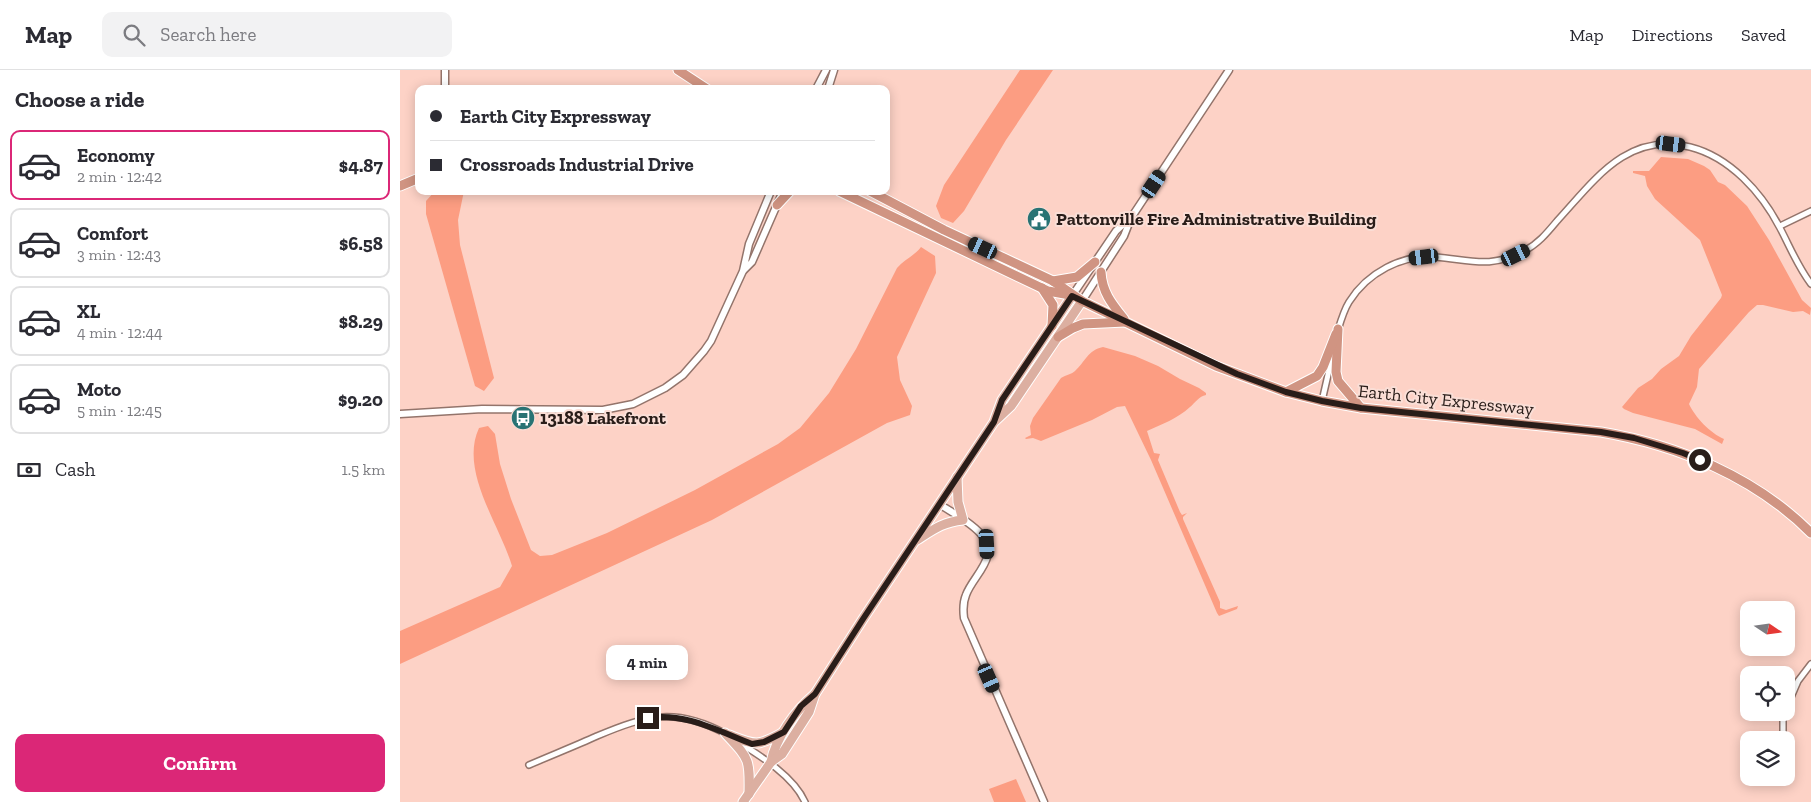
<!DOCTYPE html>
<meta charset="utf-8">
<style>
:root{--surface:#fff;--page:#f2f2f3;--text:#2b2b33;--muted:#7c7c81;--line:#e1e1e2;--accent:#db2777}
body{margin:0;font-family:"Zilla Slab",serif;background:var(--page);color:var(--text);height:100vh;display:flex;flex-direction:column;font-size:19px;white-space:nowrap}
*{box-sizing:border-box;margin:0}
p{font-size:16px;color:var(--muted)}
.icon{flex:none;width:28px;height:28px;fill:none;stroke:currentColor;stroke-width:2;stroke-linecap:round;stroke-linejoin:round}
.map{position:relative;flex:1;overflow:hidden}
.drawer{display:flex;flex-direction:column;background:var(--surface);width:400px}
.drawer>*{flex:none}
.hud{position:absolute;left:15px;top:15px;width:475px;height:110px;border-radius:10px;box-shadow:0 2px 12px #0003;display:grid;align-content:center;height:110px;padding:0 15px;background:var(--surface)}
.needle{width:32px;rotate:103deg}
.buttons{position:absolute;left:1340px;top:531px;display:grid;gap:10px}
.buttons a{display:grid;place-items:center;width:55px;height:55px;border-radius:10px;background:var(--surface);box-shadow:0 2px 12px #0003;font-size:25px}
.end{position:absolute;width:22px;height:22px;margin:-11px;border:6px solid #291d19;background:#fff;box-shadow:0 0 0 2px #fff}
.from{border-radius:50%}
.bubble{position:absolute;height:35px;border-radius:10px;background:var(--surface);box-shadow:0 2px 12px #0003;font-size:16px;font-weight:700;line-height:35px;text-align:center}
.car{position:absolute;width:15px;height:30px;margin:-15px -8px;border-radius:6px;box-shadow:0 0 4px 1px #0007;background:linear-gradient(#222 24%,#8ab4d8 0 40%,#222 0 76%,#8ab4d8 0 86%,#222 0)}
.hud b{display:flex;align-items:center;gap:18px;height:48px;font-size:19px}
.hud b+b{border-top:1px solid var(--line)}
.hud i{width:12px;height:12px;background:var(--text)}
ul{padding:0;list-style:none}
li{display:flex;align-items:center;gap:15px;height:70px;margin:0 10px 8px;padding:0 5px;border:2px solid var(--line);border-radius:10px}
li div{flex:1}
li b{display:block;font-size:19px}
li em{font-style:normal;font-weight:700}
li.active{border-color:var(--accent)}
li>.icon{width:45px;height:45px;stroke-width:1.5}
h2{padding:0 15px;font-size:22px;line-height:60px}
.pay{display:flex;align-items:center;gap:12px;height:55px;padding:0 15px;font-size:19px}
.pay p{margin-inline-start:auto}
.button{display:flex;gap:10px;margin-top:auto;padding:10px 15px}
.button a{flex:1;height:58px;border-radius:10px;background:var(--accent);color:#fff;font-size:20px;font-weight:700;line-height:58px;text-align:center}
header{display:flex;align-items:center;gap:30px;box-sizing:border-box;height:70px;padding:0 25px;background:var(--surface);border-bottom:1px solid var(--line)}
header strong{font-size:24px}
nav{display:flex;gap:28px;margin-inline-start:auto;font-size:18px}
.search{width:350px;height:45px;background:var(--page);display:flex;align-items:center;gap:12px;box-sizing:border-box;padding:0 18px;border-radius:10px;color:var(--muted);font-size:19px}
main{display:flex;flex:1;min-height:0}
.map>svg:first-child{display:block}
</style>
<header>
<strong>Map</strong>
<div class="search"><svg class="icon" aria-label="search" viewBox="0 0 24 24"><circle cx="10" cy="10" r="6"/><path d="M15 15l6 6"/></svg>Search here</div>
<nav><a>Map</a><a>Directions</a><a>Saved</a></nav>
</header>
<main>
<section class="drawer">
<h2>Choose a ride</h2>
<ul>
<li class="active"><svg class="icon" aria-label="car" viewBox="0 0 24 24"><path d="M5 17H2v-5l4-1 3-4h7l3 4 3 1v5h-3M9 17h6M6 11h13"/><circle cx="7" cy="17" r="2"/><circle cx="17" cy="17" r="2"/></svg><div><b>Economy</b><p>2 min · 12:42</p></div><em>$4.87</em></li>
<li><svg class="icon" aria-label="car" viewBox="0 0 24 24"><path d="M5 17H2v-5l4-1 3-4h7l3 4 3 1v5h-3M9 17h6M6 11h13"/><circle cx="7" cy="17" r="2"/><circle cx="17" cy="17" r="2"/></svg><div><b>Comfort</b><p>3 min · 12:43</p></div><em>$6.58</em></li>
<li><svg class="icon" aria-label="car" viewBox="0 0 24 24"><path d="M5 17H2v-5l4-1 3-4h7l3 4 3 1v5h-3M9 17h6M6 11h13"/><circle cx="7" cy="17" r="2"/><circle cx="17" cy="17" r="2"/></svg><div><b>XL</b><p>4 min · 12:44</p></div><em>$8.29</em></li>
<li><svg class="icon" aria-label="car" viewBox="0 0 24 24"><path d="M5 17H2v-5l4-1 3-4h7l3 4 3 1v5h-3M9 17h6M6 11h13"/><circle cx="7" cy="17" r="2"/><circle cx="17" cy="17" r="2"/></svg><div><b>Moto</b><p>5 min · 12:45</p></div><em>$9.20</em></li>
</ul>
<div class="pay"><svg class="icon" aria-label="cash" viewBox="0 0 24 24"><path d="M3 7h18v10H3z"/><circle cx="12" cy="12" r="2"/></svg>Cash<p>1.5 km</p></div>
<div class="button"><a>Confirm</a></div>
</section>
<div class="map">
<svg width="1411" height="732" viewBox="0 0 1411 732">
<rect width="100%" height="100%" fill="#faded6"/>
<path fill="#fdd2c6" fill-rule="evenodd" d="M0 0H1411V732H0ZM19 19H486V121H19ZM1349 540H1386V578H1349ZM1349 605H1386V642H1349ZM1349 670H1386V708H1349Z"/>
<g fill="#fc9d82">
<polygon points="620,0 653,0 606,70 564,141 553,153 541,148 536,136 544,115"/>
<path d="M1261 87 1288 89 1304 96 1310 100 1318 112 1325 115 1347 136 1369 170 1402 230 1411 238 1410 245 1403 241 1393 242 1363 235H1357L1349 242 1299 299 1297 317 1289 334C1295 347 1310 363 1324 369L1322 374 1295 359 1233 343 1224 339 1222 337 1238 318 1252 309 1261 299 1279 286 1291 266 1321 228 1322 225 1300 170 1255 129 1247 116 1245 106 1233 103V101H1249Z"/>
<polygon points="35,121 64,121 58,150 60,175 94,308 84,321 75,316 26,144 26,131"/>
<path d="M521 177 535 186 536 203 497 287 500 310 512 336 510 345 487 353 312 450 0 594V561L100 517 112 496C100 455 59 401 79 358L88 356 95 364 100 394 111 429 131 480 140 486 152 485 207 463 295 420 378 374 400 358 429 323 456 279 497 198C505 189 514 186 521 177Z"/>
<path d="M703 277 735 286 758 296 780 309 799 318 806 323V325C799 326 795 333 790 337 777 349 762 354 747 361L754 383 760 384 758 390 780 442 782 445 787 443 783 447V449L820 532V538L826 540 838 536 837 539 819 546 817 543 751 390 725 336 717 337 692 350 641 371 633 368 626 369 625 368 631 365 630 356 633 348 661 308C666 305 672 304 675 301 685 292 688 280 703 277Z"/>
<polygon points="616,709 626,732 594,732 589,719"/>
</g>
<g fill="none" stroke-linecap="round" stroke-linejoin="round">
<g stroke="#93746b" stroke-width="8">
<g id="minor">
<polyline points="1380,156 1411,141"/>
<path d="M938 260C941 250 944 240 949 232 967 203 1002 184 1036 187 1071 190 1090 199 1124 181 1138 174 1147 163 1157 151 1194 111 1227 61 1290 77 1330 87 1362 123 1380 158 1390 177 1398 197 1411 214"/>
<polyline points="922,331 933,283"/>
<polyline points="1386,639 1398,611 1411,594"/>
<polyline points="1383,670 1383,650 1385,642"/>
<path d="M338 672C361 686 394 707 405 732"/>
<path d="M129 695C152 685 175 676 197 666 247 645 276 637 326 664"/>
</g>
</g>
<g stroke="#93746b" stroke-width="9">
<g id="tertiary">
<polyline points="45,19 45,0"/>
<polyline points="416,19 426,0"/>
<polyline points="428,19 434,0"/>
<polyline points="344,200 352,192 383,121"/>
<polyline points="672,226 716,161 733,145 829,0"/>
<polyline points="682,231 724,166 731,148"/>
<polyline points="0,344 82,339 203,340 233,334 265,318 283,305 304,281 311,271 343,201 349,174 371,121"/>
<path d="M539 434C553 443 569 451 580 463 602 486 573 505 566 525 563 532 563 540 564 548L644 732"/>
</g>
</g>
<g stroke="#fff" stroke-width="11">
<g id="primary">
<polyline points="595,349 602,330 672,226"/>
<path d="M517 470C534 459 543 452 563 450L558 432 557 407"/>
<path d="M325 663C349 689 350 688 349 724"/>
<path d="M329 665C355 675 357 677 382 663"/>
<path d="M371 692C376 667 395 641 415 624"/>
<polyline points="343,732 371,692 382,684 409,642 415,624 463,549 594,352 611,336 682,231"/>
</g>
</g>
<g stroke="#fff" stroke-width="11">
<g id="trunk">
<polyline points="278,0 307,19"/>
<polyline points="0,116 19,108"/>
<polyline points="439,121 648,221 670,225"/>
<path d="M470 121 544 160 653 211 682 231 816 296 886 322 922 331 961 338 1201 362C1278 375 1355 407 1411 463"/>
<polyline points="377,135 390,121"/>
<path d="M701 202C702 222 712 234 724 249"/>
<polyline points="653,211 677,207 695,192"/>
<polyline points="642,218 653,235 652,256"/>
<polyline points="938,259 936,302 938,311 961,338"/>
<polyline points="658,267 673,258 683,254 725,252"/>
<polyline points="886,322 917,306 923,297 936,264"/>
</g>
</g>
<use href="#minor" stroke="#fff" stroke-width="5"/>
<use href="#tertiary" stroke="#fff" stroke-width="6"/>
<use href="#primary" stroke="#dcafa1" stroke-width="9"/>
<use href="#trunk" stroke="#d09482" stroke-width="9"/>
</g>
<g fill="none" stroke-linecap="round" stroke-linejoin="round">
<path stroke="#291d19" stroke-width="6" d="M248 648C285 642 318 661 352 674L364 672 384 662 401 636 415 624 463 549 594 352 602 330 672 226 837 304 886 322 922 331 961 338 1201 362 1234 368 1283 383 1300 390"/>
</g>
<defs>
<g id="civic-disc" transform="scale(1.25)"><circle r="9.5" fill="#297374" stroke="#faded6"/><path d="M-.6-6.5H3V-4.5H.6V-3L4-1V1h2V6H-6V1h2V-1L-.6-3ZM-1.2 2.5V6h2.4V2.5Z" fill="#fff"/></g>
<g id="bus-disc" transform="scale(1.25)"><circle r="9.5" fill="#297374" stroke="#faded6"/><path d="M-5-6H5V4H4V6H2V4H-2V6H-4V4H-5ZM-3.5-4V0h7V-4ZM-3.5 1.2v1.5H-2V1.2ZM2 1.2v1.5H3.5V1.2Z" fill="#fff"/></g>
</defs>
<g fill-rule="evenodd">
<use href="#civic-disc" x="639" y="149"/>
<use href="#bus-disc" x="123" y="348"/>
</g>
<g text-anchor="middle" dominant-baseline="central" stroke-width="4" stroke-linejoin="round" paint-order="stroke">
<g font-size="18" font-weight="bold" fill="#291d19" stroke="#faded6" text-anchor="start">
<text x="656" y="149">Pattonville Fire Administrative Building</text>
<text x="140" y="348">13188 Lakefront</text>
</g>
<g font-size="18" fill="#291d19" stroke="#faded6">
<text transform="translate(1046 330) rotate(6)">Earth City Expressway</text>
</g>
</g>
</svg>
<div class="buttons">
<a><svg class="needle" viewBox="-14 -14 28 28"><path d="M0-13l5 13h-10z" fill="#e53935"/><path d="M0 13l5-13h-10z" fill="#7c7c81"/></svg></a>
<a><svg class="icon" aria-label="locate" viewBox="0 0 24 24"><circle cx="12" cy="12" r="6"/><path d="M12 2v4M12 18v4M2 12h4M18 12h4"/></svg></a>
<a><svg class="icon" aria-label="layers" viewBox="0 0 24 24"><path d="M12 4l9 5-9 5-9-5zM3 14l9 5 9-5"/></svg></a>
</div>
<i class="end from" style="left:1300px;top:390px"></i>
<i class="end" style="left:248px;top:648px"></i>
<div class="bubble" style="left:206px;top:575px;width:82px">4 min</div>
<i class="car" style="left:1271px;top:74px;rotate:97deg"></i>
<i class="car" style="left:754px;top:114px;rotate:34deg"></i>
<i class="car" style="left:583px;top:178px;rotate:295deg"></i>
<i class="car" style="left:1116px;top:185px;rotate:64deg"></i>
<i class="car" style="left:1024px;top:187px;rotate:263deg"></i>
<i class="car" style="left:587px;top:474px;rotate:177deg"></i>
<i class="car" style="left:589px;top:608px;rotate:156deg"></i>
<div class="hud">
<b><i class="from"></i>Earth City Expressway</b>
<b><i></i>Crossroads Industrial Drive</b>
</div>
</div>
</main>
